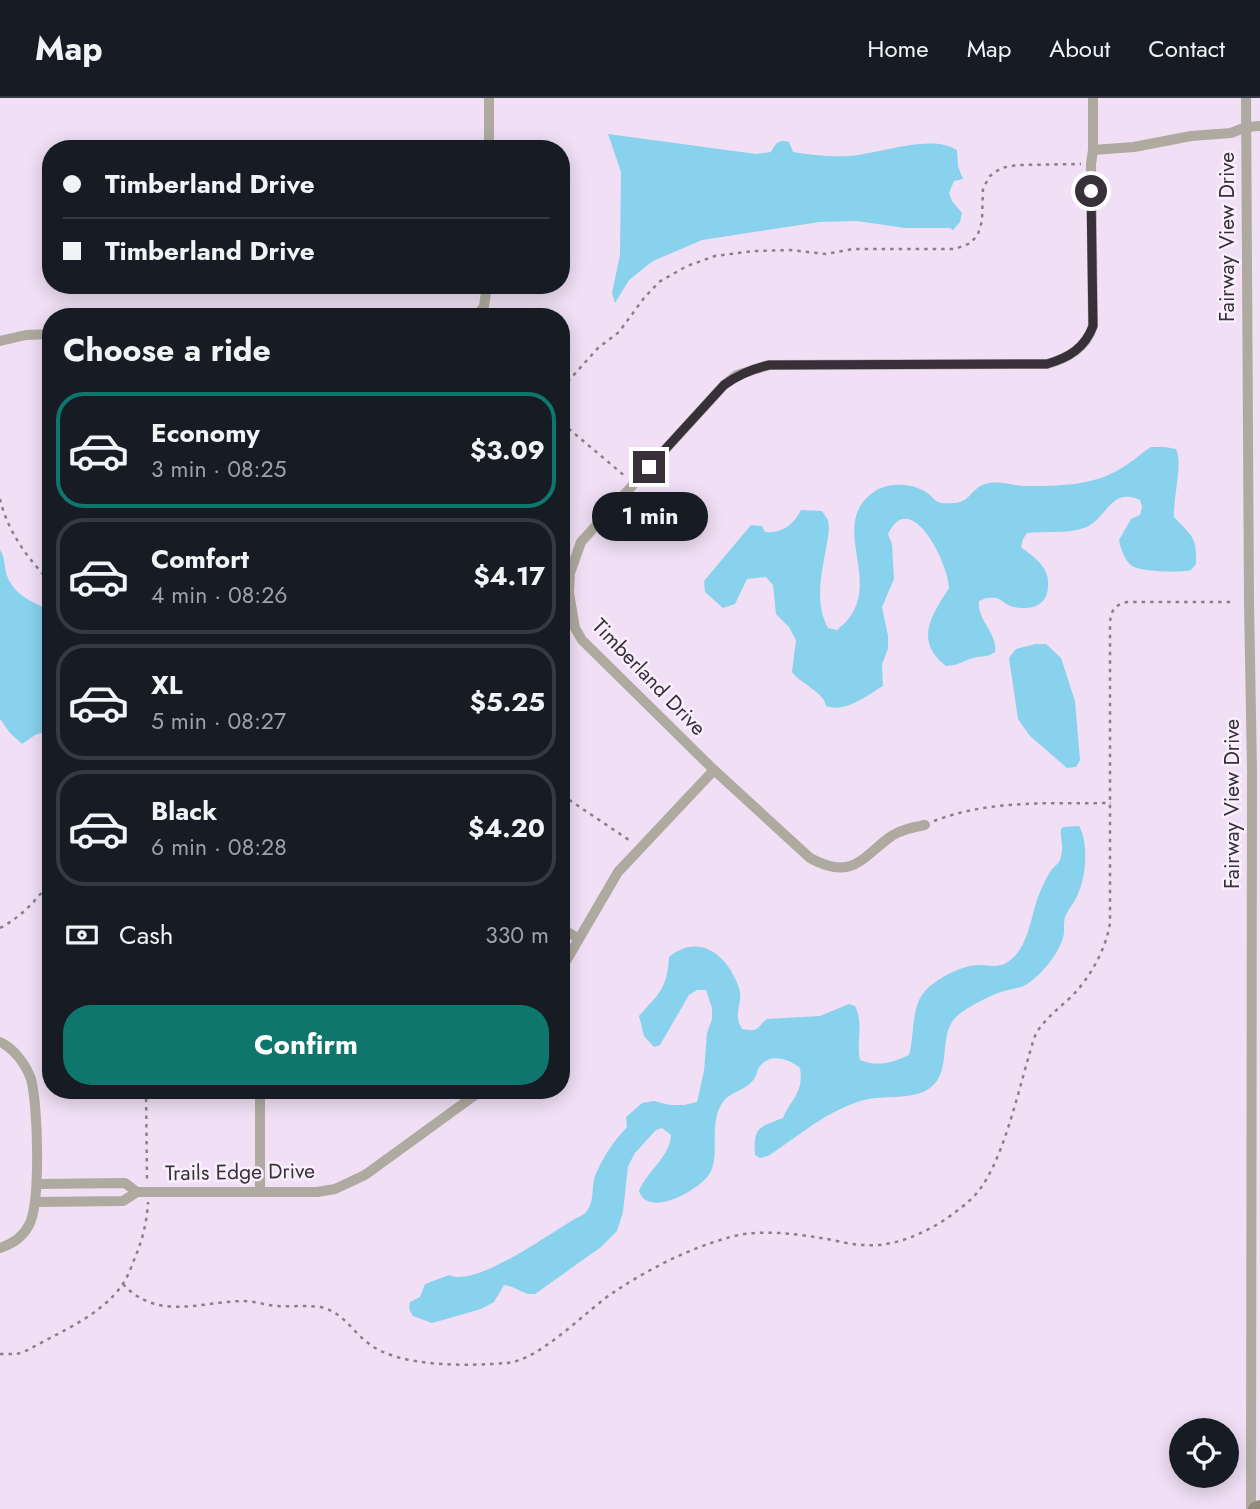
<!DOCTYPE html>
<meta charset="utf-8">
<style>
:root{--surface:#171b24;--page:#20242c;--text:#f1f3f6;--muted:#9ea1a6;--line:#363941;--accent:#0f766e}
body{margin:0;font-family:Jost,sans-serif;background:var(--page);color:var(--text);height:100vh;display:flex;flex-direction:column;font-size:26px;white-space:nowrap}
*{box-sizing:border-box;margin:0}
p{font-size:23px;color:var(--muted)}
.icon{flex:none;width:38px;height:38px;fill:none;stroke:currentColor;stroke-width:2;stroke-linecap:round;stroke-linejoin:round}
.map{position:relative;flex:1;overflow:hidden}
.drawer{position:absolute;left:42px;top:210px;width:528px;height:791px;display:flex;flex-direction:column;background:var(--surface);border-radius:28px;box-shadow:0 4px 18px #0003}
.drawer>*{flex:none}
.banner{position:absolute;left:42px;top:42px;width:528px;height:154px;border-radius:28px;box-shadow:0 4px 18px #0003;display:grid;align-content:center;height:154px;padding:0 21px;background:var(--surface)}
.controls{position:absolute;left:1169px;top:1320px;display:grid;gap:14px}
.controls a{display:grid;place-items:center;width:70px;height:70px;border-radius:50%;background:var(--surface);box-shadow:0 4px 18px #0003;font-size:35px}
.end{position:absolute;width:32px;height:32px;margin:-16px;border:9px solid #373038;background:#fff;box-shadow:0 0 0 4px #fff}
.from{border-radius:50%}
.bubble{position:absolute;height:49px;border-radius:24px;background:var(--surface);box-shadow:0 4px 18px #0003;font-size:23px;font-weight:700;line-height:49px;text-align:center}
.banner b{display:flex;align-items:center;gap:24px;height:66px;font-size:26px}
.banner b+b{border-top:2px solid var(--line)}
.banner i{width:18px;height:18px;background:var(--text)}
ul{padding:0;list-style:none}
li{display:flex;align-items:center;gap:21px;height:116px;margin:0 14px 10px;padding:0 7px;border:4px solid var(--line);border-radius:28px}
li div{flex:1}
li b{display:block;font-size:26px}
li em{font-style:normal;font-weight:700}
li.active{border-color:var(--accent)}
li>.icon{width:63px;height:63px;stroke-width:1.5}
h2{padding:0 21px;font-size:32px;line-height:84px}
.pay{display:flex;align-items:center;gap:18px;height:77px;padding:0 21px;font-size:26px}
.pay p{margin-inline-start:auto}
.button{display:flex;gap:14px;margin-top:auto;padding:14px 21px}
.button a{flex:1;height:80px;border-radius:28px;background:var(--accent);color:#fff;font-size:28px;font-weight:700;line-height:80px;text-align:center}
header{display:flex;align-items:center;gap:42px;box-sizing:border-box;height:98px;padding:0 35px;background:var(--surface);border-bottom:2px solid var(--line)}
header strong{font-size:33px}
nav{display:flex;gap:38px;margin-inline-start:auto;font-size:24px}
.map>svg:first-child{display:block}
</style>
<header>
<strong>Map</strong>
<nav><a>Home</a><a>Map</a><a>About</a><a>Contact</a></nav>
</header>
<div class="map">
<svg width="1260" height="1411" viewBox="0 0 1260 1411">
<rect width="100%" height="100%" fill="#f0dff5"/>
<g fill="#89d2ed">
<path d="M608 36 756 56 771 54C776 45 778 41 789 44L793 54C811 57 830 59 848 58 879 56 931 35 957 52L958 68 963 81 954 83 949 95 952 103 962 115 960 124 953 132 950 130H905L857 123 820 124 702 142 653 163 629 182 615 205 612 195 620 157 621 74Z"/>
<path d="M1151 349H1165L1176 351C1183 365 1173 400 1174 419 1192 438 1197 439 1196 466L1191 472C1179 475 1143 474 1132 468 1124 462 1121 451 1119 442L1131 421 1140 417 1142 409 1140 402C1110 388 1106 423 1084 430 1067 436 1045 433 1027 435L1023 441 1021 449C1035 460 1050 469 1048 489 1047 510 1027 513 1010 508 1005 506 1001 501 996 500 989 499 985 500 979 503 977 523 998 535 995 554 988 559 985 558 977 559 965 561 962 567 946 568 914 543 931 518 949 490 949 467 911 388 888 436L892 446 894 481 882 509 888 538V551L882 566 883 588C866 598 846 615 826 608 825 595 801 586 792 574L796 542 789 529 776 516 773 487 766 479 747 481 735 506 723 510 705 494 704 483 751 427 762 428 765 434C782 436 794 426 801 412L822 413 828 422 829 430C826 464 811 498 828 530L837 532C892 490 823 428 875 393 889 384 912 385 926 394 930 396 934 402 938 404 942 406 950 405 954 405 972 404 971 388 989 385 1002 383 1014 388 1026 388 1058 388 1092 388 1120 371 1131 365 1140 356 1151 349Z"/>
<path d="M0 452C5 459 4 466 6 474 11 495 32 505 51 512V632L35 637 22 646 10 635 0 621Z"/>
<polygon points="1035,546 1046,546 1061,560 1075,603 1080,662 1076,669 1067,670 1030,638 1018,621 1009,560 1016,551"/>
<path d="M1079 728C1089 745 1086 778 1078 796 1075 804 1068 811 1065 819 1063 826 1065 834 1063 840 1057 858 1042 876 1027 886 1019 891 1010 891 1001 894 989 898 958 913 952 924 939 945 952 977 927 992 909 1002 884 997 864 1002 827 1012 799 1038 768 1058L760 1060 755 1057C753 1028 760 1029 783 1020 792 1000 804 994 800 970 788 960 768 954 758 971 758 972 755 980 754 981 745 994 728 993 721 1007 709 1028 720 1057 710 1075 700 1092 648 1121 639 1093 647 1073 670 1059 671 1037L662 1030 656 1032 635 1055 628 1068 623 1114 617 1133 601 1149 535 1196C522 1197 516 1188 504 1187L494 1204 481 1211 432 1225 413 1218 409 1211 410 1204 420 1199 425 1186 449 1177C475 1190 549 1136 573 1122 577 1119 583 1118 586 1114 595 1104 591 1090 595 1078 603 1059 613 1044 627 1029L626 1019 642 1005 654 1003 670 1007H684L697 1004 704 973 707 935 712 921V910L706 892H697L689 897 660 947 654 949 644 938 639 918C659 895 667 892 669 859 700 834 728 858 739 890 744 904 732 915 742 931 759 934 755 931 767 921L820 918 849 906 855 908C864 925 856 944 860 962 877 969 892 965 909 957 915 936 910 907 927 891 938 880 964 866 980 867 990 867 997 870 1006 865 1030 851 1030 817 1040 794 1043 787 1048 776 1052 771 1057 766 1060 765 1061 758 1064 749 1060 740 1061 731L1063 729Z"/>
</g>
<g fill="none" stroke-linecap="round" stroke-linejoin="round">
<g stroke="#8a7f8d" stroke-width="2.5" stroke-dasharray="3.5 5" stroke-linecap="butt">
<polyline points="562,290 598,250 619,234 644,200 659,184 687,168 715,158 754,153 790,152 826,156 853,151 955,151 971,145 978,136 982,123 983,90 990,78 1001,70 1017,67 1081,66"/>
<polyline points="562,325 626,379"/>
<path d="M0 401C7 432 28 462 51 484"/>
<polyline points="562,697 632,744"/>
<path d="M934 723C991 701 1051 706 1111 705"/>
<polyline points="42,795 51,805"/>
<path d="M0 830C21 819 37 802 51 782"/>
<polyline points="146,992 147,1084"/>
<path d="M123 1186C157 1223 199 1204 243 1203 254 1203 265 1207 276 1208 290 1209 305 1207 320 1209 342 1213 352 1233 368 1245 399 1270 469 1268 507 1265 541 1262 587 1211 617 1192 651 1170 688 1151 727 1140 755 1131 792 1135 821 1140 835 1142 850 1147 864 1147 902 1150 942 1127 969 1103 1004 1074 1020 980 1036 935 1046 920 1058 911 1071 899 1090 880 1106 851 1110 825V528C1110 515 1113 507 1127 504H1234"/>
<path d="M0 1256H17L28 1252C59 1234 101 1218 122 1187 128 1179 132 1167 136 1157 143 1140 147 1123 148 1104"/>
</g>
<g stroke="#aeaa9f" stroke-width="10">
<polyline points="1246,0 1249,503 1252,673 1251,1411"/>
<polyline points="489,51 489,0"/>
<polyline points="1093,52 1134,49 1191,38 1231,35 1246,29 1260,28"/>
<polyline points="477,219 484,208 487,187"/>
<polyline points="0,243 26,237 51,236"/>
<path d="M925 727C914 729 903 731 893 737 862 758 854 784 810 760L714 672 582 542 575 530 569 495 570 475 581 444 724 287 737 277 769 267 1047 266C1068 260 1086 250 1093 228L1091 66 1093 52V0"/>
<polyline points="562,831 578,840"/>
<polyline points="562,870 618,774 714,672"/>
<path d="M0 944C14 950 26 967 31 981 38 1006 41 1105 29 1127 23 1139 12 1146 0 1150"/>
<polyline points="260,992 260,1094"/>
<polyline points="37,1086 125,1085 137,1094 317,1094 335,1091 365,1077 482,992"/>
<polyline points="36,1104 123,1103 137,1094"/>
</g>
<polyline stroke="#938c7d" stroke-width="14" points="1255,1411 1260,1409"/>
</g>
<g fill="none" stroke-linecap="round" stroke-linejoin="round">
<path stroke="#373038" stroke-width="9" d="M649 369 724 287C738 277 751 271 769 267L1047 266C1068 260 1085 250 1093 228L1091 93"/>
</g>
<g text-anchor="middle" dominant-baseline="central" stroke-width="5" stroke-linejoin="round" paint-order="stroke">
<g font-size="21" fill="#373038" stroke="#faeffc">
<text transform="translate(1227 139) rotate(-90)">Fairway View Drive</text>
<text transform="translate(649 579) rotate(46)">Timberland Drive</text>
<text transform="translate(1232 706) rotate(-90)">Fairway View Drive</text>
<text transform="translate(240 1074) rotate(-1)">Trails Edge Drive</text>
</g>
</g>
</svg>
<div class="controls">
<a><svg class="icon" aria-label="locate" viewBox="0 0 24 24"><circle cx="12" cy="12" r="6"/><path d="M12 2v4M12 18v4M2 12h4M18 12h4"/></svg></a>
</div>
<i class="end from" style="left:1091px;top:93px"></i>
<i class="end" style="left:649px;top:369px"></i>
<div class="bubble" style="left:592px;top:394px;width:116px">1 min</div>
<div class="banner">
<b><i class="from"></i>Timberland Drive</b>
<b><i></i>Timberland Drive</b>
</div>
<section class="drawer">
<h2>Choose a ride</h2>
<ul>
<li class="active"><svg class="icon" aria-label="car" viewBox="0 0 24 24"><path d="M5 17H2v-5l4-1 3-4h7l3 4 3 1v5h-3M9 17h6M6 11h13"/><circle cx="7" cy="17" r="2"/><circle cx="17" cy="17" r="2"/></svg><div><b>Economy</b><p>3 min · 08:25</p></div><em>$3.09</em></li>
<li><svg class="icon" aria-label="car" viewBox="0 0 24 24"><path d="M5 17H2v-5l4-1 3-4h7l3 4 3 1v5h-3M9 17h6M6 11h13"/><circle cx="7" cy="17" r="2"/><circle cx="17" cy="17" r="2"/></svg><div><b>Comfort</b><p>4 min · 08:26</p></div><em>$4.17</em></li>
<li><svg class="icon" aria-label="car" viewBox="0 0 24 24"><path d="M5 17H2v-5l4-1 3-4h7l3 4 3 1v5h-3M9 17h6M6 11h13"/><circle cx="7" cy="17" r="2"/><circle cx="17" cy="17" r="2"/></svg><div><b>XL</b><p>5 min · 08:27</p></div><em>$5.25</em></li>
<li><svg class="icon" aria-label="car" viewBox="0 0 24 24"><path d="M5 17H2v-5l4-1 3-4h7l3 4 3 1v5h-3M9 17h6M6 11h13"/><circle cx="7" cy="17" r="2"/><circle cx="17" cy="17" r="2"/></svg><div><b>Black</b><p>6 min · 08:28</p></div><em>$4.20</em></li>
</ul>
<div class="pay"><svg class="icon" aria-label="cash" viewBox="0 0 24 24"><path d="M3 7h18v10H3z"/><circle cx="12" cy="12" r="2"/></svg>Cash<p>330 m</p></div>
<div class="button"><a>Confirm</a></div>
</section>
</div>
